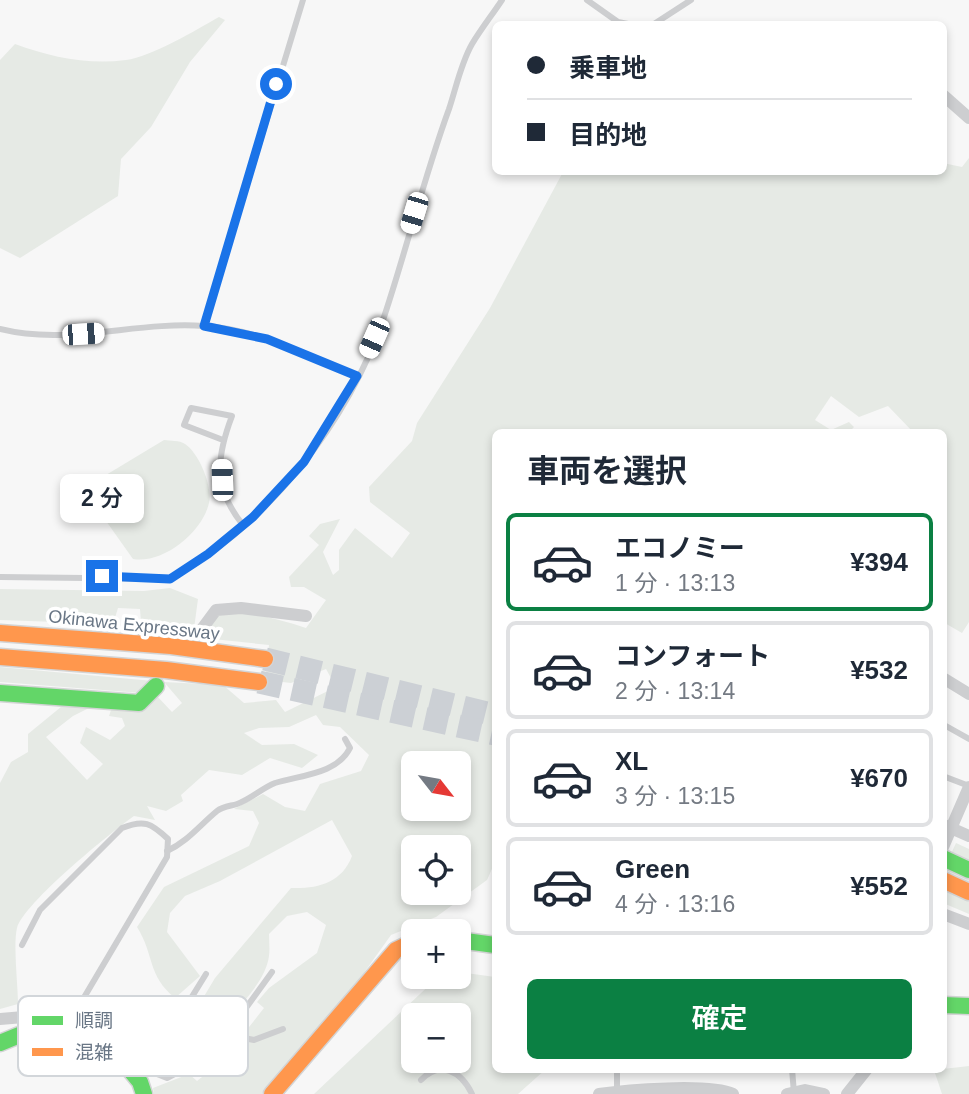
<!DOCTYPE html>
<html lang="ja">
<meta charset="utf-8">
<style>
:root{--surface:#fff;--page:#f6f6f7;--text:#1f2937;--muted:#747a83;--line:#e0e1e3;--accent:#0b8043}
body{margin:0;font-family:Helvetica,"Noto Sans JP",sans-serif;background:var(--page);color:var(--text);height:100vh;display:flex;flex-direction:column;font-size:26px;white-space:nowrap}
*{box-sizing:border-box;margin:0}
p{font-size:23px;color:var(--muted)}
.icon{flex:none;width:38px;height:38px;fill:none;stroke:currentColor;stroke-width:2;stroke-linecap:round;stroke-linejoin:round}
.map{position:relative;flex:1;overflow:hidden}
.panel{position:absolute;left:492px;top:429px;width:455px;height:644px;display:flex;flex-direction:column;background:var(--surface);border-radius:10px;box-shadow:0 4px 10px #0003}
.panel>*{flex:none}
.guide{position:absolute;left:492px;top:21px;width:455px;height:154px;border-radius:10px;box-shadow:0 4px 10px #0003;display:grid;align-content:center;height:154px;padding:0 35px;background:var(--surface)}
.needle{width:46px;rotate:121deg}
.buttons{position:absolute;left:401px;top:751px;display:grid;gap:14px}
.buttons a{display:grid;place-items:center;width:70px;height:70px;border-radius:10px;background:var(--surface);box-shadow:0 4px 10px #0003;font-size:35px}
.end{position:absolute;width:32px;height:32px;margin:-16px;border:9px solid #1a73e8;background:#fff;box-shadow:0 0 0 4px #fff}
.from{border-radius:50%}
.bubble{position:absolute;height:49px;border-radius:10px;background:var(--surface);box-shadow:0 4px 10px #0003;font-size:23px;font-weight:600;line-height:49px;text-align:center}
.car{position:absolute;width:21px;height:42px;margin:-21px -10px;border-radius:9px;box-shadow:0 0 5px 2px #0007;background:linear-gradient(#fff 24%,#345 0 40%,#fff 0 76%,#345 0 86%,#fff 0)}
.guide b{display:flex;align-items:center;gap:24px;height:66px;font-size:26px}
.guide b+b{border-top:2px solid var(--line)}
.guide i{width:18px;height:18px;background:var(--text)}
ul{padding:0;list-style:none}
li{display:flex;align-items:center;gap:21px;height:98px;margin:0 14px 10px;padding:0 21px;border:4px solid var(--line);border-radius:10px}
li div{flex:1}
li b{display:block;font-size:26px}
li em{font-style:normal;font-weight:600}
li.active{border-color:var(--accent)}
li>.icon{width:63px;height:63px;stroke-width:1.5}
h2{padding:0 35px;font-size:32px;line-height:84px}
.action{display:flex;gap:14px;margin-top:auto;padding:14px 35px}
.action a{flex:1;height:80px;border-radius:10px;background:var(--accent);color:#fff;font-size:28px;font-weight:600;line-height:80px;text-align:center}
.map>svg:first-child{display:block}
</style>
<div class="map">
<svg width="969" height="1094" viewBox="0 0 969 1094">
<rect width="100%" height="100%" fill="#f7f7f7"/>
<g fill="#e6eae5" fill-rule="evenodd">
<path d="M219 17 225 20 190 62 151 127 121 159 118 196 20 258 0 248V60L15 44C50 57 88 65 126 60 151 57 196 30 219 17Z"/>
<path d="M969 158V622L962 633 943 622V432H913L888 406 859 417 831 396 815 420 831 430 849 422 854 427 849 432H495V862L487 880 436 917 391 935 338 1009 262 1094H154L153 1088 189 1074 197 1081 241 1046 238 1041 264 1008 257 1002 269 988 317 953 326 925 307 912 287 916 269 934C269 941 270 949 269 956 264 996 197 1045 167 1068L163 1065 215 978 291 888C317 889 342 883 352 856L332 820 220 881 185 896 170 913 167 932 200 976 175 998C147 975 155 956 137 927L164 887 249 846 259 823 253 811 234 809 263 794 285 807 305 811 320 784 361 771 369 755 340 727 323 725 316 715 289 727 259 728 244 733 262 745 294 744 318 755 302 768 270 758 242 775 209 770 181 795 183 801 166 811 147 806 155 820 134 816C110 833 24 903 17 928 13 944 18 986 18 1004L0 1009V783L11 762 28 752V734L67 702 97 704 73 716 46 737 87 780 103 764 80 743 86 727 110 740 125 726 122 718 109 716 112 707 156 695 172 712 182 703 164 682 223 685 244 703 276 700 285 712 336 687 326 669 291 683 265 680 269 645 203 638 219 612C249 612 277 618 306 628L326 600 304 587H291L289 577 319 545 309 536 320 524 340 519 323 552 333 575 339 570V550L355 528 392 558 410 533 370 502 369 487 412 441 417 423 490 308 563 172H943V163L962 167ZM413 763H458V808H413ZM413 847H458V892H413Z"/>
<path d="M164 440C171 441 179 440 185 444 199 453 213 487 209 503 202 533 163 564 133 559L94 504 96 481Z"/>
<polygon points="170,588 198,599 193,636 168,634 141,622 140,609 118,608 113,624 0,620 0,589 144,591"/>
<polygon points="0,667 153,681 141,693 0,682"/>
<polygon points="956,843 969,849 969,914 943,903 943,871"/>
<path d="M459 972 495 977V1069H546L518 1094H314L438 977 458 976ZM413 1015H458V1060H413Z"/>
<polygon points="969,1066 969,1094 942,1094 934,1070"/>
</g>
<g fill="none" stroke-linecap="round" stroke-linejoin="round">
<g stroke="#ccd0d5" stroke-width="23" stroke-dasharray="23 11" stroke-linecap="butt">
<polyline points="265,659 495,715"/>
<polyline points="259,682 495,734"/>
</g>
<g stroke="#d3d4d5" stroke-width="19">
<g id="fast">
<polyline points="0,693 139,703 156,686"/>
<polyline points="943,858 969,870"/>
<polyline points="458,940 495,945"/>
<polyline points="943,1005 969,1006"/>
<polyline points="0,1043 75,1012 88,1019 140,1082 144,1094"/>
</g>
</g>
<g stroke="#d3d4d5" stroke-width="19">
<g id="slow">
<polyline points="0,633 171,646 265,659"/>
<polyline points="0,657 166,670 259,682"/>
<polyline points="943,880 969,892"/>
<polyline points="272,1094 396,950 413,942"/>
</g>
</g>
<g stroke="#cdced0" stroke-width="6">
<polyline points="587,0 618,22 628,24"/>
<polyline points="654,24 691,0"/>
<polyline points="204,326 303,0"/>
<path d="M0 329C68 346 136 321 204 326 258 329 309 356 357 376"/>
<path d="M223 440 184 425 191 408 232 416C216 458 213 488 243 525"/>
<path d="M0 577 170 579C268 525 348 422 384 317 407 248 424 177 449 109 456 88 461 63 472 44 481 29 492 15 502 0"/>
<polyline points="946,726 969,739"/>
<polyline points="943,776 969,786"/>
<path d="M167 851C187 842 200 825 217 811 223 806 231 806 237 804 251 799 262 788 275 783 301 775 337 774 350 748L345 739"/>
<path d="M22 945 40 910 122 828C144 819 151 823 168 839L167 857 76 1011"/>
<polyline points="224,1034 254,1040 283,1029"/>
<polyline points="792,1069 794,1093"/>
<polyline points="147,1070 167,1078 201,1060 235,1023 272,972"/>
<polyline points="146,1071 206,974"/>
<path d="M421 1080C440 1060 461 1071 472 1094"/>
<polyline points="617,1091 617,1069"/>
</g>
<g stroke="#cdced0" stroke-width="12">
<polyline points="943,95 969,118"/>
<polyline points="196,637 216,610 241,608 306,616"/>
<polyline points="943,678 969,694"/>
<polyline points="944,825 969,836"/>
<polyline points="943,847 969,787"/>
<polyline points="943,914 969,924"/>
<polyline points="0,1019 59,1014"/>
<path d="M599 1094C625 1090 710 1083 733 1094"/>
<polyline points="787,1094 805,1090 824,1094"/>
<polyline points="847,1094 867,1069"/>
</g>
<use href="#fast" stroke="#63d668" stroke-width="16"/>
<use href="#slow" stroke="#ff974d" stroke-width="16"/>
</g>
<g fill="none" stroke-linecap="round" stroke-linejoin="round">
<polyline stroke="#1a73e8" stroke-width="9" points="102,576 170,579 208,554 253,517 304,462 357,376 267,339 204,326 276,84"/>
</g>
<g text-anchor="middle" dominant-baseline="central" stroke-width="7" stroke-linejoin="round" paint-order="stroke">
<g font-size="18" fill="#697685" stroke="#fff">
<text transform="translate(134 625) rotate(6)">Okinawa Expressway</text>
</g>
</g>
<rect x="18" y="996" width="230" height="80" rx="10" fill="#fff" stroke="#d2d6da" stroke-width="2"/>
<rect x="32" y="1016" width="31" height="9" fill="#63d668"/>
<rect x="32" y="1048" width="31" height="8" fill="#ff974d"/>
<g font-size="19" fill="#697685">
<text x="75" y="1027">順調</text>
<text x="75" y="1059">混雑</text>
</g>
</svg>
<div class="buttons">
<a><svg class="needle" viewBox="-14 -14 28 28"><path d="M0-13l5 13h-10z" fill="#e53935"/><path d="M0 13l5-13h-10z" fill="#747a83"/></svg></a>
<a><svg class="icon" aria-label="locate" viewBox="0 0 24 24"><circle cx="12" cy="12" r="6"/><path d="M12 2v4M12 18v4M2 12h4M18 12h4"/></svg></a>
<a>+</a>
<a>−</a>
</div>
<i class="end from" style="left:276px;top:84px"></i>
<i class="end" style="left:102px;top:576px"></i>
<div class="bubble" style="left:60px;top:474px;width:84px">2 分</div>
<i class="car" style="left:414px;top:213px;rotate:197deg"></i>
<i class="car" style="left:83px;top:334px;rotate:86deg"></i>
<i class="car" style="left:374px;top:338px;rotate:204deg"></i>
<i class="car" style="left:222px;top:480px;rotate:358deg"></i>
<div class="guide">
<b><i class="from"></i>乗車地</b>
<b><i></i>目的地</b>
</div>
<section class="panel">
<h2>車両を選択</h2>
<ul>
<li class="active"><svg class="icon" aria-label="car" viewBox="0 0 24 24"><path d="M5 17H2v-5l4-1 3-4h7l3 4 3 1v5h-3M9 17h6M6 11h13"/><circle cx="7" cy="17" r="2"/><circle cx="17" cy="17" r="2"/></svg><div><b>エコノミー</b><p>1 分 · 13:13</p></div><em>¥394</em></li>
<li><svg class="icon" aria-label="car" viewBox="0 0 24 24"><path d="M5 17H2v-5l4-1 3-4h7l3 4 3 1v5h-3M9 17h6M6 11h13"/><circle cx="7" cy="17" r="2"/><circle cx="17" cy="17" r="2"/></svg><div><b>コンフォート</b><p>2 分 · 13:14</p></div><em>¥532</em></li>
<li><svg class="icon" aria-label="car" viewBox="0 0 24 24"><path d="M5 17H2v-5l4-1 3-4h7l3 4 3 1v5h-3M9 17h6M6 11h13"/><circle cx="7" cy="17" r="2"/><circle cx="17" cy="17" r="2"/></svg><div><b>XL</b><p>3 分 · 13:15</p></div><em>¥670</em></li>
<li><svg class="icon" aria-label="car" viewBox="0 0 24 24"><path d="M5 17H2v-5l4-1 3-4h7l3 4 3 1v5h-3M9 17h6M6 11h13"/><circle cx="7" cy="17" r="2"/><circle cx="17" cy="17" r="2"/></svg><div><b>Green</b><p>4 分 · 13:16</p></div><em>¥552</em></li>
</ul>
<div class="action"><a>確定</a></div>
</section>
</div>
